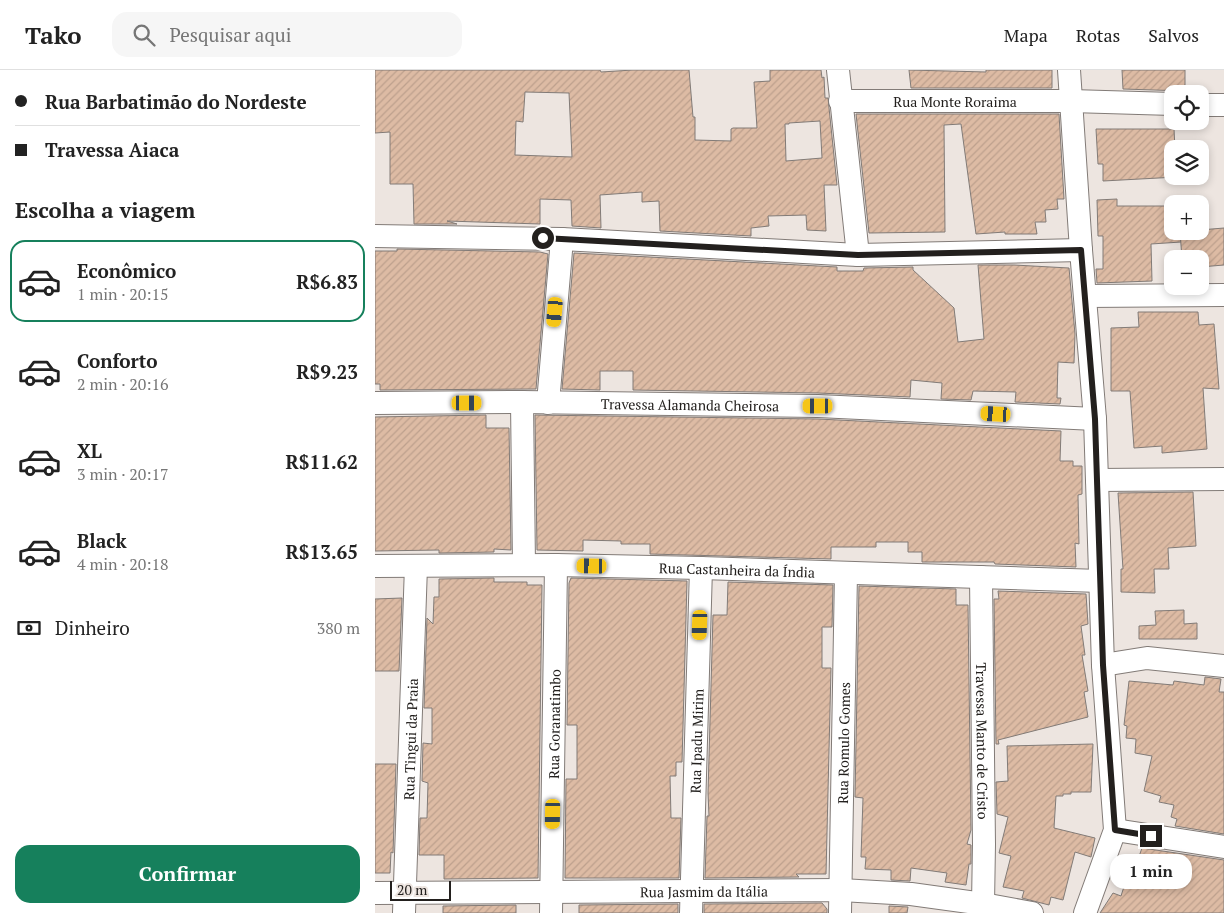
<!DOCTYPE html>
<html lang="pt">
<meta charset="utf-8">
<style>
:root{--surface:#fff;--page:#f6f6f6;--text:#222;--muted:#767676;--line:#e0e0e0;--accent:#16805c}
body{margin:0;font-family:"PT Serif",serif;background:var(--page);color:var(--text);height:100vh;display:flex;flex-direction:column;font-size:19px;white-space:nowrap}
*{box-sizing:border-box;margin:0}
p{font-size:16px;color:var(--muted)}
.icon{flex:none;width:28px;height:28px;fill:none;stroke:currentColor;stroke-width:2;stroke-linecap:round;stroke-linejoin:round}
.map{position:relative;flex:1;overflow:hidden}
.details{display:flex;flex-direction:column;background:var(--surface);width:375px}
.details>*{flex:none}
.banner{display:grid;align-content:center;height:110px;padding:0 15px;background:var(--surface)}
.buttons{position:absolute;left:789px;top:15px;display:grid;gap:10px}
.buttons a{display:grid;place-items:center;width:45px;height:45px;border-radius:10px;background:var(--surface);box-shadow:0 2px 8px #0003;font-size:25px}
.scale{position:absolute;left:15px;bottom:12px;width:61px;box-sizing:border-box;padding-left:5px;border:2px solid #23201e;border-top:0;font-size:14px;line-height:18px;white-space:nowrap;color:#23201e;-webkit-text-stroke:4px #ede5e0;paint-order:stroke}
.end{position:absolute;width:22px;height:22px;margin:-11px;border:6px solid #23201e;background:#fff;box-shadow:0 0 0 2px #fff}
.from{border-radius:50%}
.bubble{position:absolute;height:35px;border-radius:15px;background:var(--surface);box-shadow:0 2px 8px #0003;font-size:16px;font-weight:700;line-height:35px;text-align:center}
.car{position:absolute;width:15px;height:30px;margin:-15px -8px;border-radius:6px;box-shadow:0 0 4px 1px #0007;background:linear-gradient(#f5c518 24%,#345 0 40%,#f5c518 0 76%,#345 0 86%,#f5c518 0)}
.banner b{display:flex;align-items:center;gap:18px;height:48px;font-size:19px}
.banner b+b{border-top:1px solid var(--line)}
.banner i{width:12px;height:12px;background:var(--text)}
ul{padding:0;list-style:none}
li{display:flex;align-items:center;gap:15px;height:82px;margin:0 10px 8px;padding:0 5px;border:2px solid transparent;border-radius:15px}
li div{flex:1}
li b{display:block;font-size:19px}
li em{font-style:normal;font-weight:700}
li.current{border-color:var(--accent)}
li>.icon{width:45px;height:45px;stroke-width:1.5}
h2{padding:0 15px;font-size:22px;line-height:60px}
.pay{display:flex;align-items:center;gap:12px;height:55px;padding:0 15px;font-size:19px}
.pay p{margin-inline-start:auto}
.cta{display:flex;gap:10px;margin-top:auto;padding:10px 15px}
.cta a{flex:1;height:58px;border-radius:15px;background:var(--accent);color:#fff;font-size:20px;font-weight:700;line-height:58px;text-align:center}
header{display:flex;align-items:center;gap:30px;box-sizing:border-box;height:70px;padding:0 25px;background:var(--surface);border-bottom:1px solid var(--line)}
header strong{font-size:24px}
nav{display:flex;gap:28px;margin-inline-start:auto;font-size:18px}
.search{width:350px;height:45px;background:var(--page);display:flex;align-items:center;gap:12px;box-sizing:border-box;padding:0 18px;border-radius:15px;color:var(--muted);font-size:19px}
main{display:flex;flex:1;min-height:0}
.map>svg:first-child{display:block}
</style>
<header>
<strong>Tako</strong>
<div class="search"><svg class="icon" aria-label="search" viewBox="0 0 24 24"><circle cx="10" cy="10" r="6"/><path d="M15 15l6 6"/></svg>Pesquisar aqui</div>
<nav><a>Mapa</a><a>Rotas</a><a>Salvos</a></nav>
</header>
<main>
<section class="details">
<div class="banner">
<b><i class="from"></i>Rua Barbatimão do Nordeste</b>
<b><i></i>Travessa Aiaca</b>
</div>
<h2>Escolha a viagem</h2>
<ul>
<li class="current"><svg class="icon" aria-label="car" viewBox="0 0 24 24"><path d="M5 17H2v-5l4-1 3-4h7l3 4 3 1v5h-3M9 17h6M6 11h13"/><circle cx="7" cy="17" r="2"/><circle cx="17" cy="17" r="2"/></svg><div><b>Econômico</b><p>1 min · 20:15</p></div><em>R$6.83</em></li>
<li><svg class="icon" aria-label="car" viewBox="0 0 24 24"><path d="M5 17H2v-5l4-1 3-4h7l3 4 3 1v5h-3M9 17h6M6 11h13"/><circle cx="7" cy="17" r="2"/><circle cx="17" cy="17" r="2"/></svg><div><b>Conforto</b><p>2 min · 20:16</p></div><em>R$9.23</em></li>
<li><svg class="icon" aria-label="car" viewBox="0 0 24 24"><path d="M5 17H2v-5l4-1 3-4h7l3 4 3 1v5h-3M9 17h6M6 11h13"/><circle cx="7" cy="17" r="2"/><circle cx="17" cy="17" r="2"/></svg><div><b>XL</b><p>3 min · 20:17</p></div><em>R$11.62</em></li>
<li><svg class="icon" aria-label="car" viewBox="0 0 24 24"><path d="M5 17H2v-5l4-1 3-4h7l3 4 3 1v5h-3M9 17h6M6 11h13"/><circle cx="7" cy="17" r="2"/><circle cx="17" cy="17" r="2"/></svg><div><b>Black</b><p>4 min · 20:18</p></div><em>R$13.65</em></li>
</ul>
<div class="pay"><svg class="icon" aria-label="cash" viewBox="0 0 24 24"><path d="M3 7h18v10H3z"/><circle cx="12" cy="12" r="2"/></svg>Dinheiro<p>380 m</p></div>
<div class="cta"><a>Confirmar</a></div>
</section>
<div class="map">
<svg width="849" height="843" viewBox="0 0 849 843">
<defs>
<pattern id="building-hatch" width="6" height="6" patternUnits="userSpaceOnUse" patternTransform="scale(1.25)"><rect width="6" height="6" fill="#ddbba4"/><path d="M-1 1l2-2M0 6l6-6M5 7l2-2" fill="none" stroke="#bda08d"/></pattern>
</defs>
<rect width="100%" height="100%" fill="#ede5e0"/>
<g fill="url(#building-hatch)" stroke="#827b77" fill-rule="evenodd">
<path d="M0 0H225L226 2 258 0H314L318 47H320V70L356 71V59L358 58H382L379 12 395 11V0H446L447 8 449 7 450 28H453L462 115H449L451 161 432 160 431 145 393 146 394 156 376 158V166L285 161 284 131 267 132V122L225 125 226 158 197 156 196 130 165 129V154L72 151 82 154H39L38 114H15V62L0 63ZM150 22 194 23 197 87 140 85 141 51 148 52ZM445 51 447 88 411 91 410 54H414V53Z"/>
<polygon points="534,0 611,2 611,0 677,0 677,18 536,18"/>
<polygon points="747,0 810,0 810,21 748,19"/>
<polygon points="481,44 684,44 689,129 682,129 683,139 670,140 671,152 660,152 662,164 630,164 630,162 601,164 586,54 569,55 570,162 494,163"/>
<polygon points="721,59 799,59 800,79 798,79 798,106 802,107 728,111 728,94 723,94"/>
<polygon points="742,129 742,136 798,136 798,161 805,161 806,172 776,174 777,211 722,213 721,199 728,199 728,166 723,166 722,130"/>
<polygon points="849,158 849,195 825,197 825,189 807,189 805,161 825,161 825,160"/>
<polygon points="22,179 165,182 173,184 161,319 5,320 5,314 0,314 0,181 22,181"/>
<polygon points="199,183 462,197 462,201 488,201 489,198 538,197 538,200 579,238 583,272 609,269 603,195 639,195 694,198 700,264 699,293 683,292 682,328 686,328 685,334 640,332 641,322 598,321 596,330 566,329 567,313 536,310 535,327 443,323 258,320 258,301 225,301 225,320 187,319"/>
<polygon points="763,242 823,242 824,255 839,254 844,319 828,318 832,379 787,383 787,376 759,378 755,321 736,321 736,258 764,257"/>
<polygon points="111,345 111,358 134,358 136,480 119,479 119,482 64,483 64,480 0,481 0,347"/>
<polygon points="160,345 443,349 686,361 685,391 698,391 698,396 707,396 707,424 703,425 704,474 700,473 701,497 620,494 619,492 547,492 547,482 533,482 533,472 501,472 501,477 456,477 456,489 275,484 275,474 246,474 246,471 208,470 208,481 162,480"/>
<polygon points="818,422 821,476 793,478 794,499 779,499 780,523 746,522 746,499 748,499 743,423"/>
<polygon points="119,508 119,512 152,512 152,515 167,515 163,808 69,809 69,785 44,785 45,748 52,748 53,713 47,711 48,673 57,674 57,638 49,638 52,548 58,554 59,527 64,527 64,509"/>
<polygon points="196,508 312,511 307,692 301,692 301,706 295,706 296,748 306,748 304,808 190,808 191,709 202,709 202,655 192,655 194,513"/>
<polygon points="353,512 458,515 457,557 447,557 447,598 456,598 451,804 421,804 424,807 330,808 332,746 334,746 333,723 338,545 352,545"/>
<polygon points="484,516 581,519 581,535 593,535 596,760 592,774 596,775 596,794 594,794 591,815 570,812 572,803 536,798 535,811 516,810 516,800 490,799 491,787 486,787 488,728 480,727"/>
<polygon points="623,521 711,524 713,554 706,556 710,585 707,585 713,621 709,622 713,647 623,670 624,674 621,674 619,529 624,529"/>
<polygon points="27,528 24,601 0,601 0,529"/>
<polygon points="809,540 809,554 822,553 822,569 764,569 764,556 781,555 780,541"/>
<polygon points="830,607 846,609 844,622 849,622 849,764 800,756 802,749 796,747 799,735 784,732 786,726 769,721 777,686 760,683 761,669 751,668 752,656 749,655 754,611 798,615 799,611 829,615"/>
<polygon points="718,674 716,722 696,722 696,724 688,724 688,726 681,726 679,758 720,768 716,787 700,782 688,830 676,827 674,835 647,828 649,821 628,817 636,786 624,783 633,747 622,744 621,712 633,711 632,676"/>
<polygon points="0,694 21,694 18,783 16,782 15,803 0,803"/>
<polygon points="767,778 849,790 849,843 725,843 738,823 746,826 752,807 756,809"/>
<polygon points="447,833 452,839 452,843 329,843 329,834"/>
<polygon points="303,834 303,843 204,843 204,835"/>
<polygon points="141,835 141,843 68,843 68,836"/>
<polygon points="514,836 533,837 532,843 514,843"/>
</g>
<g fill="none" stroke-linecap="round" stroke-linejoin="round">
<g stroke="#827b77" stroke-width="24">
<g id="street">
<polyline points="463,0 483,185"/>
<polyline points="694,0 706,180 720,349 728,595 740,760 710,843"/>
<path id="s1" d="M465 31H696L798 34"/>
<polyline points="825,35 849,35"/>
<polyline points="0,166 187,169 483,185 706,180"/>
<polyline points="710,226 849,225"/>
<polyline points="147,332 149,495"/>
<path id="s2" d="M0 333 147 332 443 336 720 349"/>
<polyline points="173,333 187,169"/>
<polyline points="722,410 849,409"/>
<path id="s3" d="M0 496 181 495 326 498 725 511"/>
<path id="s4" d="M606 507 609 774 608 834"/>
<polyline points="728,595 772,588 849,596"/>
<polyline points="740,760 849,777"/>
<path id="s5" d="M0 823 466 820 536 824 608 834 657 843"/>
<path id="s6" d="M29 843 41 496"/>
<path id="s7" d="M176 843 181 495"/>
<path id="s8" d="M316 843 326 498"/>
<path id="s9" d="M465 843 471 503"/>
</g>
</g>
<use href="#street" stroke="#fff" stroke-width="22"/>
</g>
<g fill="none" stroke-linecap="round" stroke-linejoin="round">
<polyline stroke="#23201e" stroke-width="6" points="168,168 483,185 706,180 720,349 728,595 740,760 776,766"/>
</g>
<g text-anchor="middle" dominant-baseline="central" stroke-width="4" stroke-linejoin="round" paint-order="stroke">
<g font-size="14" fill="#23201e" stroke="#ede5e0">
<text stroke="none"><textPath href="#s1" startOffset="115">Rua Monte Roraima</textPath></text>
<text stroke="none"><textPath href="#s2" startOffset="315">Travessa Alamanda Cheirosa</textPath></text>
<text stroke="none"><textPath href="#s3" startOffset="362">Rua Castanheira da Índia</textPath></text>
<text stroke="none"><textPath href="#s7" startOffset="189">Rua Goranatimbo</textPath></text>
<text stroke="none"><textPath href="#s6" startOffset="174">Rua Tingui da Praia</textPath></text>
<text stroke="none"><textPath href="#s8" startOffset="172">Rua Ipadu Mirim</textPath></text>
<text stroke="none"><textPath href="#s4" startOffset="164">Travessa Manto de Cristo</textPath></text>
<text stroke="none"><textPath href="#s9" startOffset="170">Rua Romulo Gomes</textPath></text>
<text stroke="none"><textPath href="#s5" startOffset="329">Rua Jasmim da Itália</textPath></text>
</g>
</g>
</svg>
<div class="buttons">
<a><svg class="icon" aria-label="locate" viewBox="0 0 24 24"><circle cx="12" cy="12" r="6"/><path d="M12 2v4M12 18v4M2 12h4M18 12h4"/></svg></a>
<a><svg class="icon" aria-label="layers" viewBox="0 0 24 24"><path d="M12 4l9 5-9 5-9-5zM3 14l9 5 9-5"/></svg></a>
<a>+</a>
<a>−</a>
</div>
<div class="scale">20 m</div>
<i class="end from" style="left:168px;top:168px"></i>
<i class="end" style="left:776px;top:766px"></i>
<div class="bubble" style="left:735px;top:784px;width:82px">1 min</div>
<i class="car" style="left:180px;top:242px;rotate:185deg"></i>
<i class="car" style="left:92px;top:333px;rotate:90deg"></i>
<i class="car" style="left:443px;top:336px;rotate:270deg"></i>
<i class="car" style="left:621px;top:344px;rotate:273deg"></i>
<i class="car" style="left:217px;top:496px;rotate:271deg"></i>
<i class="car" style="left:325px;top:555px;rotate:182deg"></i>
<i class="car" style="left:178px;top:744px;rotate:181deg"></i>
</div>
</main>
